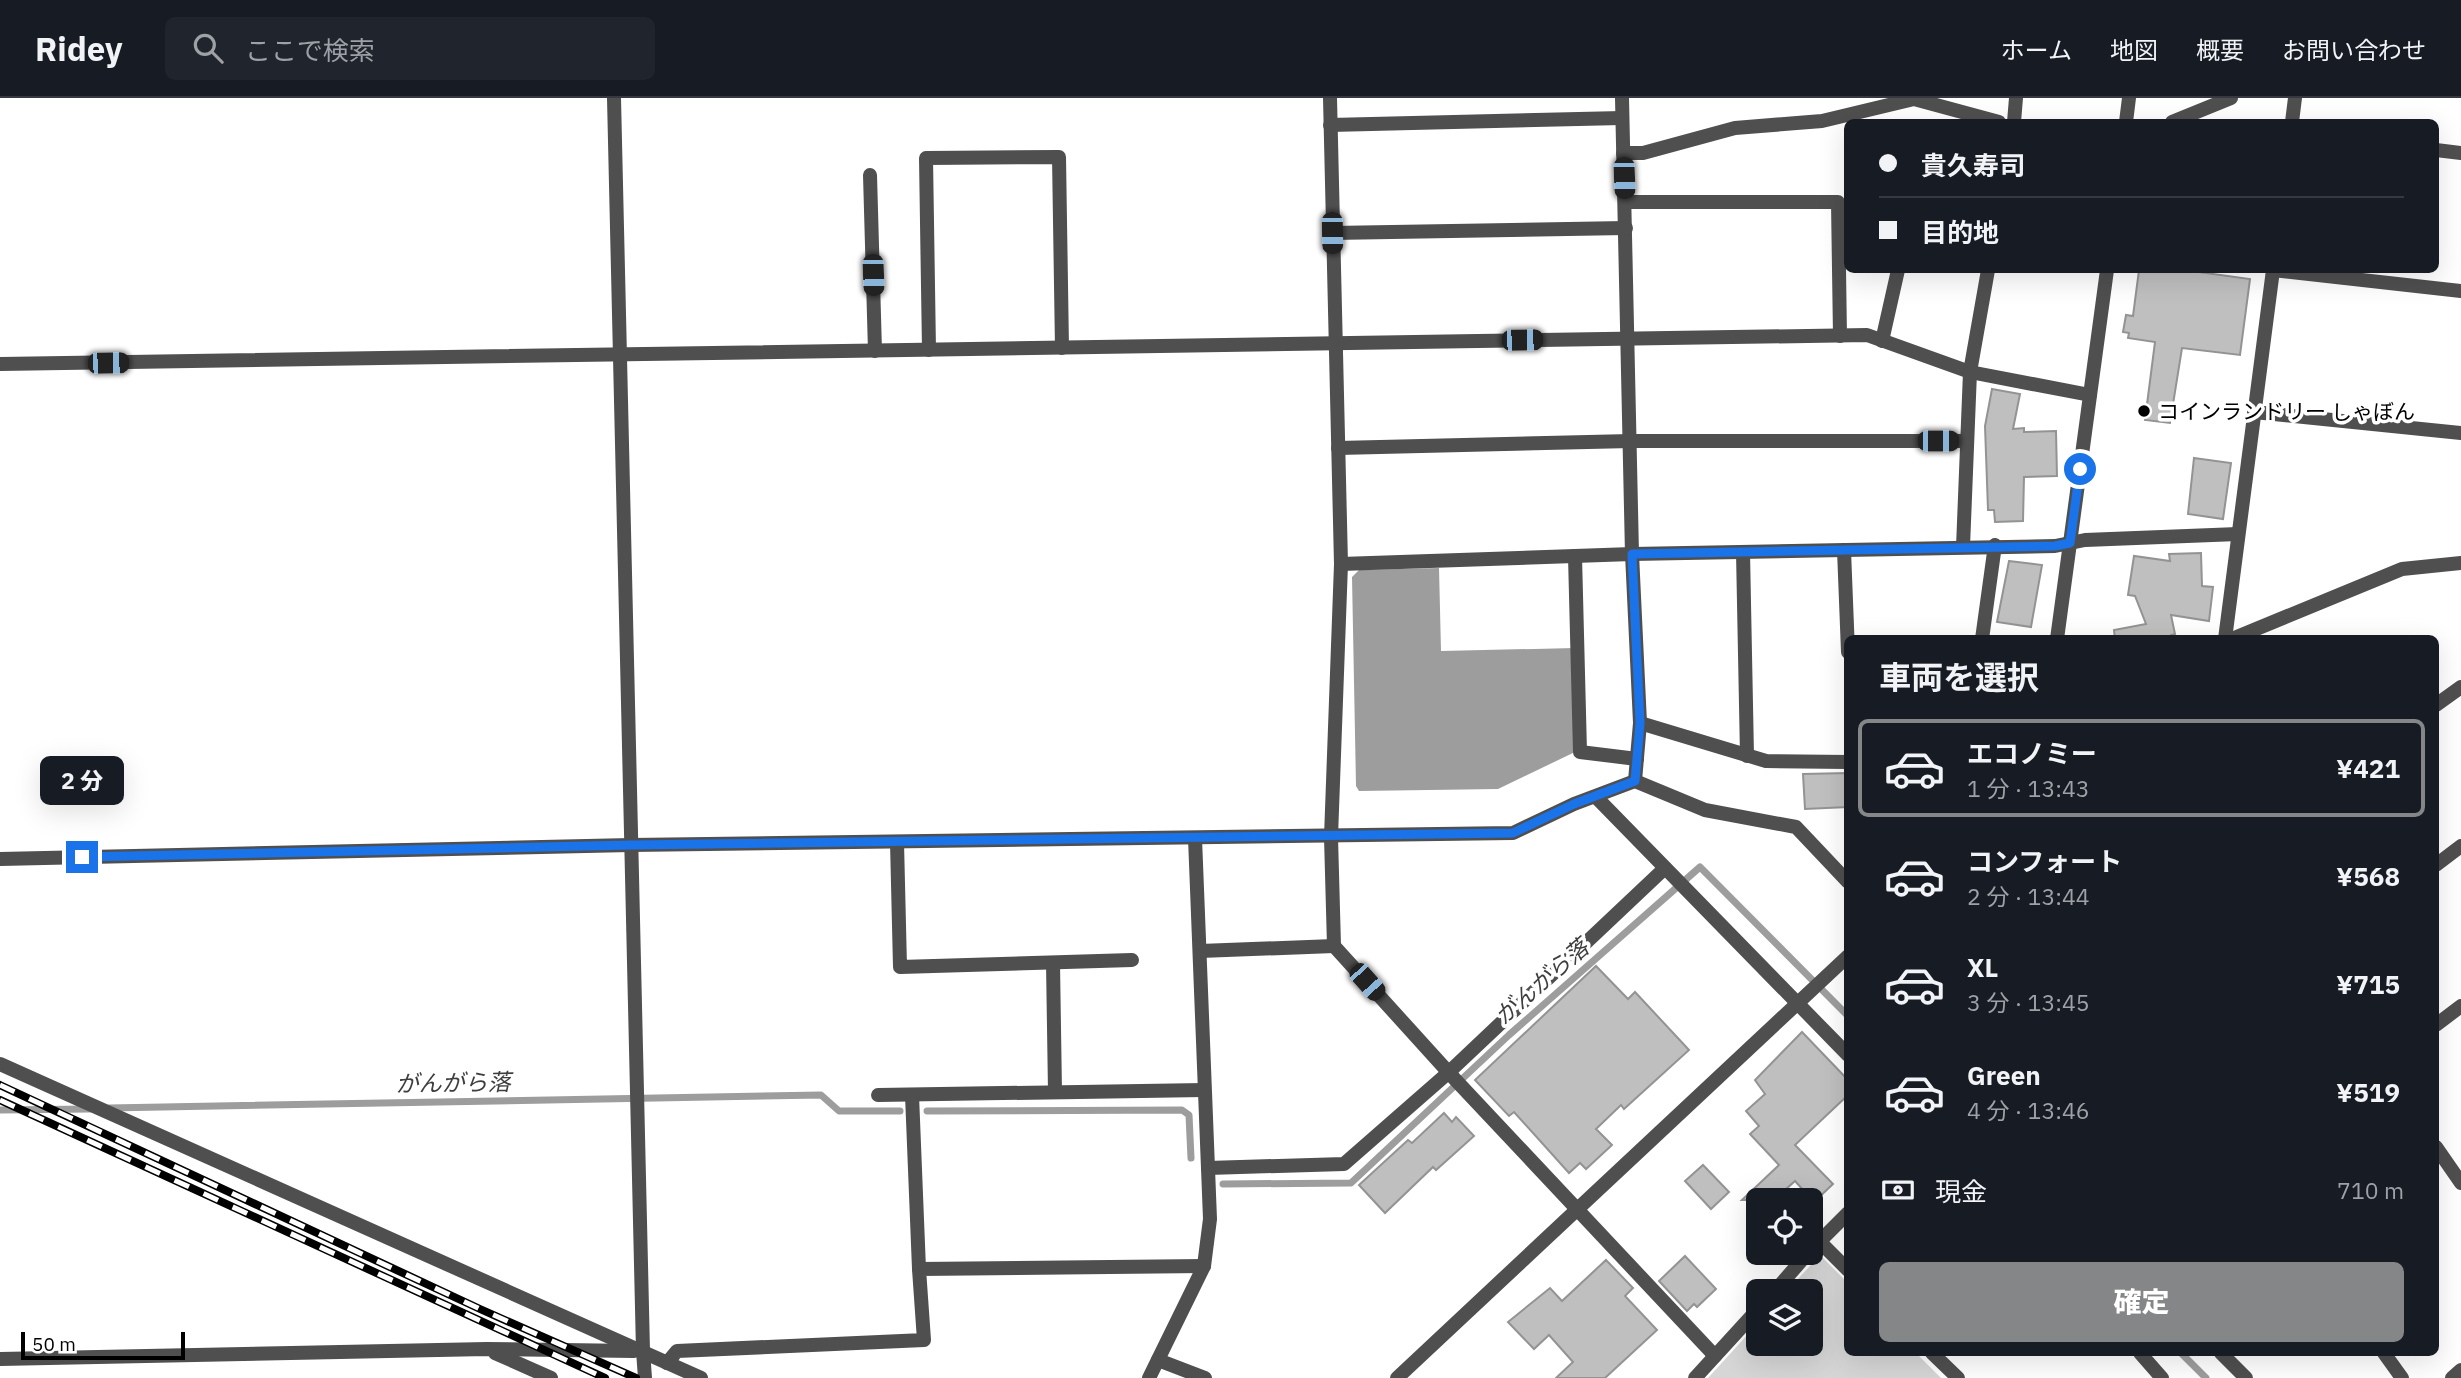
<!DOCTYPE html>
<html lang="ja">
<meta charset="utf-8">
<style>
:root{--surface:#171b24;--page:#20242c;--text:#f1f3f6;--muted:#9ea1a6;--line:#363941;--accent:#858687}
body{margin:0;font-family:"IBM Plex Sans","Noto Sans JP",sans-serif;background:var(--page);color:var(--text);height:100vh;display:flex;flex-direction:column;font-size:26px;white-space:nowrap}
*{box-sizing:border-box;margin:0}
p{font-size:23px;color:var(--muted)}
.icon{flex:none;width:38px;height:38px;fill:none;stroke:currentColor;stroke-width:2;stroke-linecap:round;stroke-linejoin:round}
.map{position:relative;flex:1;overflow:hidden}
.details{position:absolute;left:1844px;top:537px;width:595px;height:721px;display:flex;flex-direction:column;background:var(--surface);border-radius:10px;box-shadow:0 7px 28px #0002}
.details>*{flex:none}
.hud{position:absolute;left:1844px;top:21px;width:595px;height:154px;border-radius:10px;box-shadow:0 7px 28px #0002;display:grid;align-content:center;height:154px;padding:0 35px;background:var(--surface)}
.fabs{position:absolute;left:1746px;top:1090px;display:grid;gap:14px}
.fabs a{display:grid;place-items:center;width:77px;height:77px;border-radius:10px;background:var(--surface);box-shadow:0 7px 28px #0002;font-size:35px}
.scale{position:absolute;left:21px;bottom:18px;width:164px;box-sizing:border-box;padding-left:7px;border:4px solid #000;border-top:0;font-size:19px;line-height:24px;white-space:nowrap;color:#000;-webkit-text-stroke:5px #fff;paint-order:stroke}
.end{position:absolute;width:32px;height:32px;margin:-16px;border:9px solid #1a73e8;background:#fff;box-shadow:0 0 0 4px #fff}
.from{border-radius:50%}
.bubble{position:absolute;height:49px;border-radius:10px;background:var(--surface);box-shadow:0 7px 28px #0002;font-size:23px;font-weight:800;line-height:49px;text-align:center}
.car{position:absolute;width:21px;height:42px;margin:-21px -10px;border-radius:9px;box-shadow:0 0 5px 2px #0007;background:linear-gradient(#222 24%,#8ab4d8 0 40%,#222 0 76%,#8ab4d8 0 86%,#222 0)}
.hud b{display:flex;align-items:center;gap:24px;height:66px;font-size:26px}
.hud b+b{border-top:2px solid var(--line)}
.hud i{width:18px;height:18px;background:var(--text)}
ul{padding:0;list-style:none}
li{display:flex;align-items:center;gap:21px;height:98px;margin:0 14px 10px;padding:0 21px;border:4px solid transparent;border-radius:10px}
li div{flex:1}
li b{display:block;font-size:26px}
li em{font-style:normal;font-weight:800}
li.active{border-color:var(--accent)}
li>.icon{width:63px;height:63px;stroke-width:1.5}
h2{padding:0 35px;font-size:32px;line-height:84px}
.pay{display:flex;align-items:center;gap:18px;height:77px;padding:0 35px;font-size:26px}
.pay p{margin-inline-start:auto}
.button{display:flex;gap:14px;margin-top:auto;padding:14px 35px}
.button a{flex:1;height:80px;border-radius:10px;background:var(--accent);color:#fff;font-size:28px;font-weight:800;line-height:80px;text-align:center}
header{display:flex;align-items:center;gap:42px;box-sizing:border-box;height:98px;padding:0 35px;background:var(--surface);border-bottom:2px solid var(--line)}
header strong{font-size:33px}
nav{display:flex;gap:38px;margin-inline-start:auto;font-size:24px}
.search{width:490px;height:63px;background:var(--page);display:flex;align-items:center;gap:18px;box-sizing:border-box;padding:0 24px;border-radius:10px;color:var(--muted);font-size:26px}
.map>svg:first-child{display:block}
</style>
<header>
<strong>Ridey</strong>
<div class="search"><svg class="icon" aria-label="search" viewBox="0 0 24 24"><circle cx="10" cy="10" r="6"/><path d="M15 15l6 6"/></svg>ここで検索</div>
<nav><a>ホーム</a><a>地図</a><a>概要</a><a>お問い合わせ</a></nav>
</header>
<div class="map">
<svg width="2461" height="1280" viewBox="0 0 2461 1280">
<rect width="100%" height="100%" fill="#fff"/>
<polygon fill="#d6d6d6" points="1820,1157 1848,1185 1848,1255 1916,1255 1941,1280 1708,1280 1759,1224 1759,1246 1811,1246 1811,1194 1787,1193"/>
<polygon fill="#9d9d9d" points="1439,470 1441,553 1575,550 1577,653 1498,691 1359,693 1356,688 1352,479 1359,472"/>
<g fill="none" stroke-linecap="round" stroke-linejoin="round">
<g stroke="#9d9d9d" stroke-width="7">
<polyline points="109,1010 821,997 839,1013 900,1013"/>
<polyline points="0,1012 90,1011"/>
<polyline points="927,1013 1182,1012 1189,1017 1191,1060"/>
<polyline points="1223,1086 1351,1085 1509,937 1700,769 1848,918"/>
<polyline points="2181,1255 2206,1280"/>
</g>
</g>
<g fill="#bfbfbf" stroke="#939393" stroke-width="2">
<polygon points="2139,172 2184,172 2250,181 2240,257 2182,250 2170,325 2145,322 2155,244 2128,240 2129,235 2123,234 2126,217 2133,218"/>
<polygon points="1992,291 2020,296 2013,331 2024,330 2024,334 2056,333 2057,378 2024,379 2023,423 1995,424 1994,412 1988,412 1985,328"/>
<polygon points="2194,360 2231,365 2223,421 2188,416"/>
<polygon points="2201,455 2202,488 2213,489 2209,523 2171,517 2175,536 2171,537 2171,541 2115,541 2114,532 2146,526 2135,498 2128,497 2134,458 2170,463 2169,456"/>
<polygon points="2009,463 2042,467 2031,529 1997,524"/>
<polygon points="1848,675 1848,709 1805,711 1803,676"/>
<polygon points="1596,868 1628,901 1635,894 1689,952 1624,1011 1621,1007 1596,1031 1612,1047 1586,1071 1580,1065 1569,1075 1514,1014 1509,1018 1475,982"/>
<polygon points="1802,934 1848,982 1848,997 1795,1047 1833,1086 1814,1104 1795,1083 1774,1102 1742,1102 1779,1067 1750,1036 1759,1028 1746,1013 1765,996 1755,982"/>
<polygon points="1444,1015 1452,1024 1456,1019 1474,1038 1436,1072 1433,1069 1385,1115 1359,1087 1408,1042 1412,1045"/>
<polygon points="1703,1067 1729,1094 1711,1111 1685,1083"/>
<polygon points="1685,1158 1716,1191 1697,1209 1694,1206 1687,1213 1659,1183"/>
<polygon points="1606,1162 1633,1190 1625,1198 1657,1232 1605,1280 1556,1280 1573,1264 1549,1237 1534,1251 1508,1224 1550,1190 1562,1203"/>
</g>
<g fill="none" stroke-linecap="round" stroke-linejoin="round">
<g stroke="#4f4f4f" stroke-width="14">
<polyline points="614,0 643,1253"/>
<polyline points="1330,0 1341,466 1331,739 1334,848 1450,976 1715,1258"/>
<polyline points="1622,0 1632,456 1640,625 1635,683"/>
<polyline points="2014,24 2016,0"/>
<polyline points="2172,24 2231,0"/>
<polyline points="2292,24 2295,0"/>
<polyline points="1330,27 1622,20"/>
<polyline points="2436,52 2461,55"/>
<polyline points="1623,55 1643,55 1735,30 1822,23 1914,1 1999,24"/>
<polyline points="870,77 875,253"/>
<polyline points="1625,104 1838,104 1840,238"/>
<polyline points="1332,135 1626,130"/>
<polyline points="2273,172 2461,193"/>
<polyline points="1882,243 1898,172"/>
<polyline points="929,252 926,60 1059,59 1062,250"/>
<polyline points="0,266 1867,237 1970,274 2090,297"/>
<polyline points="2254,314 2461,335"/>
<polyline points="1338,350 1631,343 1965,343"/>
<polyline points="1963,449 1970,274 1988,172"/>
<polyline points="1844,452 1848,554"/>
<polyline points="1743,454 1747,658"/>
<polyline points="1575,458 1580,654 1637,661"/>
<polyline points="1341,466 1632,456 2055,448 2085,442 2238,436"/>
<polyline points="1982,541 1995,447"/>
<polyline points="2225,541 2273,172"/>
<polyline points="2232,541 2402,471 2461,465"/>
<polyline points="2436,607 2461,589"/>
<polyline points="1640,625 1766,663 1848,664"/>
<polyline points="1596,699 1848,957"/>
<polyline points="897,744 900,869 1132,862"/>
<polyline points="0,761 631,747 1513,735 1574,706 1635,683 1705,712 1796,729 1848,784"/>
<polyline points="2436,767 2461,748"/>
<polyline points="1200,853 1334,848"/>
<polyline points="1053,865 1055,994"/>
<polyline points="2436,927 2461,908"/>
<polyline points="0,966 701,1280"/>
<polyline points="878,997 1204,992"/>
<polyline points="912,997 919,1171"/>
<polyline points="2436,1049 2461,1085"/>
<polyline points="1208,1070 1344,1066 1448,975 1665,770"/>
<polyline points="1819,1143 1848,1172"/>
<polyline points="1811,1152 1848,1115"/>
<polyline points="1774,1194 1808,1155"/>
<polyline points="495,1255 551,1280"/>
<polyline points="1932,1255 1958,1280"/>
<polyline points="2140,1255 2162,1280"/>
<polyline points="2384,1255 2402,1280"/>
<polyline points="0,1261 487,1251 634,1253"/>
<polyline points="1158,1262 1205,1280"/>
<polyline points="667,1265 677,1253 924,1242 919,1171 1204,1168"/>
<polyline points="1149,1280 1204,1168 1210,1121 1195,740"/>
<polyline points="1695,1280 1759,1210"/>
<polyline points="2452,1280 2461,1272"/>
</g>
<g stroke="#4f4f4f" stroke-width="14">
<polyline points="2126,24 2129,0"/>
<polyline points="2057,541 2107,172"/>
<polyline points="643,1253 645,1280"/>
<polyline points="2221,1255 2246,1280"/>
<polyline points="1397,1280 1848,858"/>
</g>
<g stroke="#000" stroke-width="8">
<g id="rail">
<polyline points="0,987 480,1211 636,1280"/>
<polyline points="0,1002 605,1280"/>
</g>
</g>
<use href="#rail" stroke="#fff" stroke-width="5" stroke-dasharray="16" stroke-linecap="butt"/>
</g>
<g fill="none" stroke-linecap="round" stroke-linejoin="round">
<polyline stroke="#1a73e8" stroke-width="9" points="82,759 631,747 1513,735 1574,706 1635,683 1640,625 1632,456 2055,448 2070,445 2080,371"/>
</g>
<circle fill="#000" stroke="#fff" stroke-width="2.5" cx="2144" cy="313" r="7"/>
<g text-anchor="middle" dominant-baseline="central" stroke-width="7" stroke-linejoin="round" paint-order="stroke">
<g font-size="21" fill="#000" stroke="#fff" text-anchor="start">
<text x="2158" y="313">コインランドリー しゃぼん</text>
</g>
<g font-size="23" font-style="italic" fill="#3e3e3e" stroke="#fff">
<text transform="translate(1541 883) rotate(-41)">がんがら落</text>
<text transform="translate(453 984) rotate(-1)">がんがら落</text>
</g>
</g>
</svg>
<div class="fabs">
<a><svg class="icon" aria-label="locate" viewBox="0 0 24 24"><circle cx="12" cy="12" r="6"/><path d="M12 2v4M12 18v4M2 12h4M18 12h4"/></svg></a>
<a><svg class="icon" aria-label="layers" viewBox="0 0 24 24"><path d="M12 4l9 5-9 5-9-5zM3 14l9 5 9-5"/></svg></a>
</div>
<div class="scale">50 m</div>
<i class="end from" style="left:2080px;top:371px"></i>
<i class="end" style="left:82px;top:759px"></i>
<div class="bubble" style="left:40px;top:658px;width:84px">2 分</div>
<i class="car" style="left:1624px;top:80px;rotate:178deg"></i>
<i class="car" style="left:1332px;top:135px;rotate:179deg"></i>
<i class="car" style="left:873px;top:177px;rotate:178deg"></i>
<i class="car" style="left:1522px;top:242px;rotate:89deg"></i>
<i class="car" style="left:108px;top:265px;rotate:89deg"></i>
<i class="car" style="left:1938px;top:343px;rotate:90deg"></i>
<i class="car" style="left:1367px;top:884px;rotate:138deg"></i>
<div class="hud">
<b><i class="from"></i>貴久寿司</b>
<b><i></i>目的地</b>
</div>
<section class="details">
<h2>車両を選択</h2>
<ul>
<li class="active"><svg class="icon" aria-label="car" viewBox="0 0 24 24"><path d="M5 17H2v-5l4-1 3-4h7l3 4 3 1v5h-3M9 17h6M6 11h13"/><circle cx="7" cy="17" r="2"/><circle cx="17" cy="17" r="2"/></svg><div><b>エコノミー</b><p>1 分 · 13:43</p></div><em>¥421</em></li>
<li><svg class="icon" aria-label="car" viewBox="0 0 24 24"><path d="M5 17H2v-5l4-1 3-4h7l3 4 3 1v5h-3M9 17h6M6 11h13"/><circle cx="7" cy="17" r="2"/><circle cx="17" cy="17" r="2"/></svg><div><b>コンフォート</b><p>2 分 · 13:44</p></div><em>¥568</em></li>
<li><svg class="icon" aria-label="car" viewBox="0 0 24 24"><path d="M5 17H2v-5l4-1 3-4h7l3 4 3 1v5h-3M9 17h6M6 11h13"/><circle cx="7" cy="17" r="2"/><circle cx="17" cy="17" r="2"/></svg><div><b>XL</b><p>3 分 · 13:45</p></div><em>¥715</em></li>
<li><svg class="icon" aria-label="car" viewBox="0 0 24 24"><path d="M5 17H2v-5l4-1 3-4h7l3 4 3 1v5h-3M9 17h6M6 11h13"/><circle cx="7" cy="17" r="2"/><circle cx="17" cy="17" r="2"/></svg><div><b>Green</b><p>4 分 · 13:46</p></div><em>¥519</em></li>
</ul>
<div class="pay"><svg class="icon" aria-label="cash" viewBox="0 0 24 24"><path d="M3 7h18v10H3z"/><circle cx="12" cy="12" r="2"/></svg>現金<p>710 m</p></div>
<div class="button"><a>確定</a></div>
</section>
</div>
